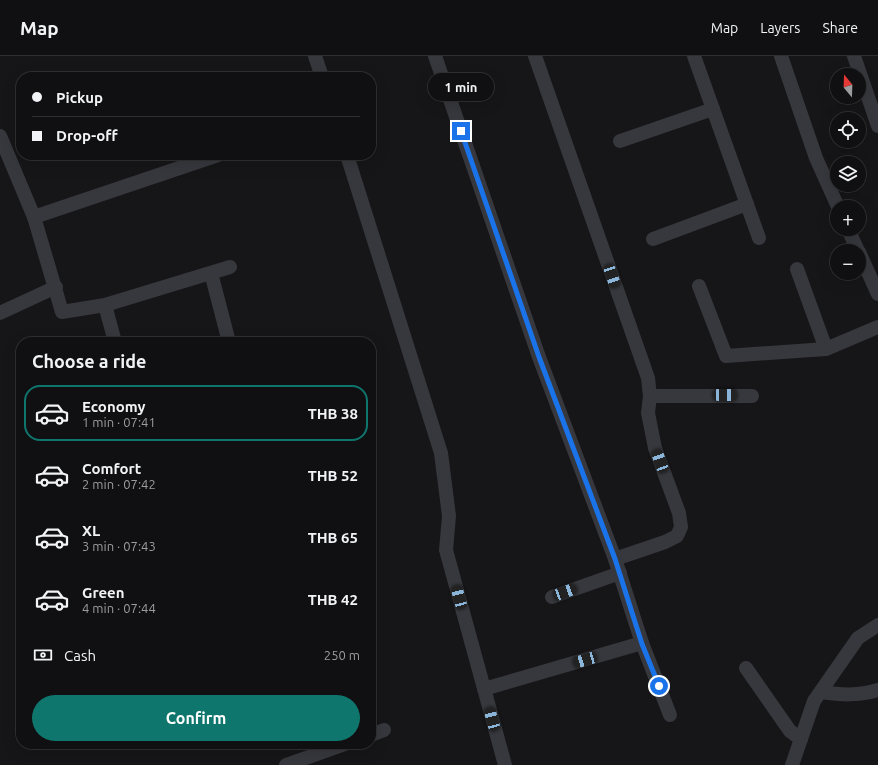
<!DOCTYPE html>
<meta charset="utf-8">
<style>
:root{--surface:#101012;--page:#1e1e20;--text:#f1f3f6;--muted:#9c9d9f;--line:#303032;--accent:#0f766e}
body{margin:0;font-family:Ubuntu,sans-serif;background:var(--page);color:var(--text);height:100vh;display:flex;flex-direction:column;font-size:15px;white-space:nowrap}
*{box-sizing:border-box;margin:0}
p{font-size:13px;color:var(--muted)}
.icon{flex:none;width:22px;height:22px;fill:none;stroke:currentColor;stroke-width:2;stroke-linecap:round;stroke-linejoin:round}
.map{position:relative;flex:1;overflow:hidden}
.drawer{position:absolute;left:16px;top:281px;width:360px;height:412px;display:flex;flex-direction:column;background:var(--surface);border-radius:16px;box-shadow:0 4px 16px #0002,0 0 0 1px var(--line)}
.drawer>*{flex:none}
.guide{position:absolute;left:16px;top:16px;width:360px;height:88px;border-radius:16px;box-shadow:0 4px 16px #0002,0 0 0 1px var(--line);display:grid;align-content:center;height:88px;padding:0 16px;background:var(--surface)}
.needle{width:26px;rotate:341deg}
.buttons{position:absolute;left:830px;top:12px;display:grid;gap:8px}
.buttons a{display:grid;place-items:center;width:36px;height:36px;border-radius:50%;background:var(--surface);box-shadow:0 4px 16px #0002,0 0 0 1px var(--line);font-size:20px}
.end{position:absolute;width:18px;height:18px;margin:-9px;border:5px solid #1a73e8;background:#fff;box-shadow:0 0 0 2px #fff}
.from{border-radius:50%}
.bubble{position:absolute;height:28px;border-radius:14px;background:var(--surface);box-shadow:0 4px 16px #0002,0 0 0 1px var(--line);font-size:13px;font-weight:700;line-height:28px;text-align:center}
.car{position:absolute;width:12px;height:24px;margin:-12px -6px;border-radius:5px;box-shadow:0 0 3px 1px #0007;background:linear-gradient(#222 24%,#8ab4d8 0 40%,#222 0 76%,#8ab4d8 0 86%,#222 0)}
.guide b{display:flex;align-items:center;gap:14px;height:38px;font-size:15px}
.guide b+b{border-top:1px solid var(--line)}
.guide i{width:10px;height:10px;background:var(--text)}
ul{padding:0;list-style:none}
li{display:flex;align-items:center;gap:12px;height:56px;margin:0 8px 6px;padding:0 8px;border:2px solid transparent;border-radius:16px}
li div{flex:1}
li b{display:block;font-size:15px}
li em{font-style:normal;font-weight:700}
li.current{border-color:var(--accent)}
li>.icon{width:36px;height:36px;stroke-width:1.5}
h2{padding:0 16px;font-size:18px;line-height:48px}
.pay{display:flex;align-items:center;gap:10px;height:44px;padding:0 16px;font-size:15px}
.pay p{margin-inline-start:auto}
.cta{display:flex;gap:8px;margin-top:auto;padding:8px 16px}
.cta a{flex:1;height:46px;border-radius:24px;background:var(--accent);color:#fff;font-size:16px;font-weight:700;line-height:46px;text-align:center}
header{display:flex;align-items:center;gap:24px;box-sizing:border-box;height:56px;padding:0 20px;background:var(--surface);border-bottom:1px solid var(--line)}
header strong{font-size:19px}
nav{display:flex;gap:22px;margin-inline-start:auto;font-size:14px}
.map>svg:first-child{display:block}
</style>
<header>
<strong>Map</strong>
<nav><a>Map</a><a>Layers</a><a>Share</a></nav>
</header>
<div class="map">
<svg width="878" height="709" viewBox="0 0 878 709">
<rect width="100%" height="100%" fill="#161618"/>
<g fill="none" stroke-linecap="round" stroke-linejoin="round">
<g stroke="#37383d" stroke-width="14">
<polyline points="315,0 322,21"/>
<polyline points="435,0 539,301 615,503 642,587 484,633"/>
<polyline points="535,0 648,322 650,340 648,357 655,392 679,457 681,471 677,480 665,486 615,503"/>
<polyline points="694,0 759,182"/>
<polyline points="781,0 816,102 838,151"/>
<polyline points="854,0 878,70"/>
<polyline points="0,80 34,161 62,256 105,249 230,211"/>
<polyline points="620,85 713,53"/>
<polyline points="347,99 441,397 449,460 446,494 505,709"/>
<polyline points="34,161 218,99"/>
<polyline points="848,173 858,195"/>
<polyline points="653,183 747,148"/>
<polyline points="859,196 878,238"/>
<polyline points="797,213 826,293"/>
<polyline points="211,217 229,286"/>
<polyline points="699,230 726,300 826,293 878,271"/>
<polyline points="105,249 115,286"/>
<polyline points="0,257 56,231"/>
<polyline points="650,340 752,340"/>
<polyline points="552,541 620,517"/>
<polyline points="642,587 670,659"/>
<polyline points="746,612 790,675 801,683"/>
<path d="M821 636C841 639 858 640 878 634"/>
<polyline points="371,679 384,674"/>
<polyline points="286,709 345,688"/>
<polyline points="792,709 814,645 858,582 878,569"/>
</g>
</g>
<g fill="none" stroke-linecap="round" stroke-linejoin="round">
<polyline stroke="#1a73e8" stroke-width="5" points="461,75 539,301 615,503 642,588 659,630"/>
</g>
</svg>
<div class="buttons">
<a><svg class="needle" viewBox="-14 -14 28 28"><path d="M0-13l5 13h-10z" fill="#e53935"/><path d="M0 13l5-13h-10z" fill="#9c9d9f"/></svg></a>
<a><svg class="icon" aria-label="locate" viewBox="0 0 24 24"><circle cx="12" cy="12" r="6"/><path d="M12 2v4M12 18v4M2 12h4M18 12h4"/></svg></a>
<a><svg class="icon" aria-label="layers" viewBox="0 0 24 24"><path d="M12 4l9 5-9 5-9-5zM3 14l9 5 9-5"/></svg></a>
<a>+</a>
<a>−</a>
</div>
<i class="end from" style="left:659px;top:630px"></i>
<i class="end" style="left:461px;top:75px"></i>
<div class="bubble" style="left:428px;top:17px;width:66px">1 min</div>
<i class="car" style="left:612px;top:220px;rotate:161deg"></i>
<i class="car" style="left:725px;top:339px;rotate:91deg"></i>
<i class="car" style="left:660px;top:405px;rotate:340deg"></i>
<i class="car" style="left:565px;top:536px;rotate:70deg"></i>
<i class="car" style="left:459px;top:541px;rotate:345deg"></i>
<i class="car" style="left:585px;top:604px;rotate:254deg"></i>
<i class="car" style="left:492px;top:663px;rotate:345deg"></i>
<div class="guide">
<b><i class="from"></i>Pickup</b>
<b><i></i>Drop-off</b>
</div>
<section class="drawer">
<h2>Choose a ride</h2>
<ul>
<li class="current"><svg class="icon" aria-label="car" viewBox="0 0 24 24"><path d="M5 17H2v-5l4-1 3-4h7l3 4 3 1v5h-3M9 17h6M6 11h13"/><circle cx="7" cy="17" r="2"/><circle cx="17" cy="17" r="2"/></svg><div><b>Economy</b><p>1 min · 07:41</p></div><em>THB 38</em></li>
<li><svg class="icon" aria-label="car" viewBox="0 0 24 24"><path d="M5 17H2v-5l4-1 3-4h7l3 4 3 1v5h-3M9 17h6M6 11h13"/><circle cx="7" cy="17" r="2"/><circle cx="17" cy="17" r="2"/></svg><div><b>Comfort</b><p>2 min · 07:42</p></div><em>THB 52</em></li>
<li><svg class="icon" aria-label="car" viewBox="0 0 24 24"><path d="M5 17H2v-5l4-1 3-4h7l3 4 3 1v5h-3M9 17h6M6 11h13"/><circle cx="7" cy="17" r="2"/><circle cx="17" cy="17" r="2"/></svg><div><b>XL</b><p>3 min · 07:43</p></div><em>THB 65</em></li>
<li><svg class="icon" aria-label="car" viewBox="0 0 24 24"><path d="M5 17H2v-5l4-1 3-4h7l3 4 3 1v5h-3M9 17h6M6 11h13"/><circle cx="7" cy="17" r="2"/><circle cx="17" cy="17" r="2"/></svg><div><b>Green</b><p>4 min · 07:44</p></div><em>THB 42</em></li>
</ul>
<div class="pay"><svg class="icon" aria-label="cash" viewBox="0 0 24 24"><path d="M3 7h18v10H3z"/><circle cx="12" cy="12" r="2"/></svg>Cash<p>250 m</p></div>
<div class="cta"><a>Confirm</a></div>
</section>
</div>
